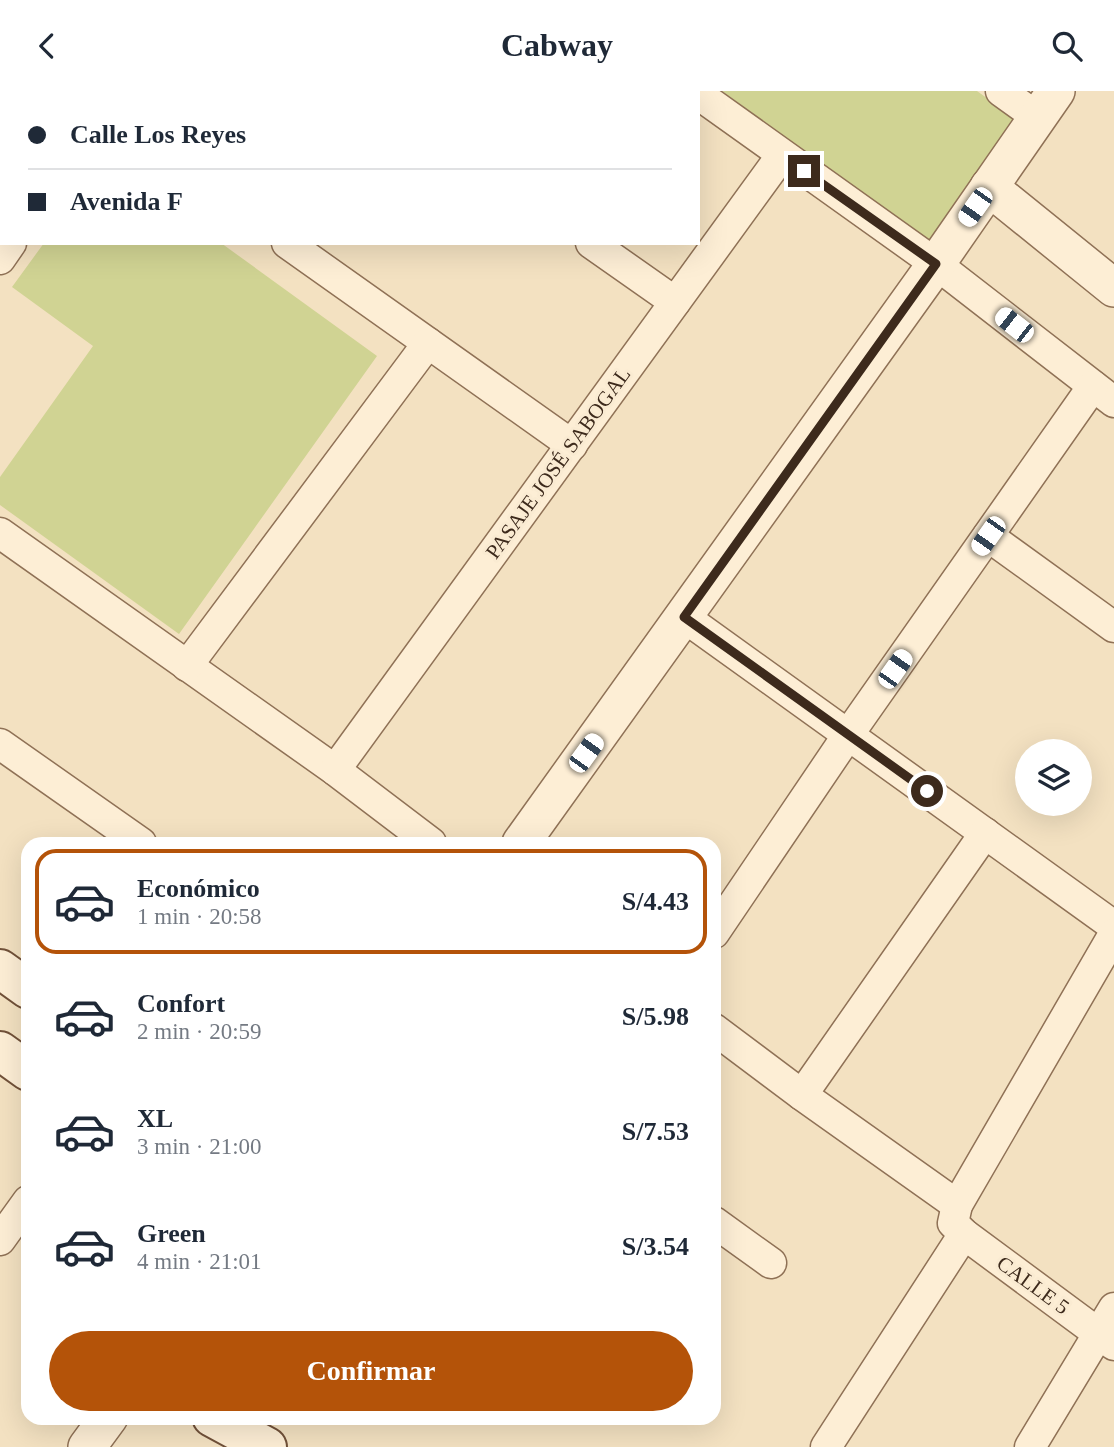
<!DOCTYPE html>
<html lang="es">
<meta charset="utf-8">
<style>
:root{--surface:#fff;--page:#f6f6f7;--text:#1f2937;--muted:#747a83;--line:#e0e1e3;--accent:#b45309}
body{margin:0;font-family:"Times New Roman",serif;background:var(--page);color:var(--text);height:100vh;display:flex;flex-direction:column;font-size:26px;white-space:nowrap}
*{box-sizing:border-box;margin:0}
p{font-size:23px;color:var(--muted)}
.icon{flex:none;width:38px;height:38px;fill:none;stroke:currentColor;stroke-width:2;stroke-linecap:round;stroke-linejoin:round}
.map{position:relative;flex:1;overflow:hidden}
.panel{position:absolute;left:21px;top:746px;width:700px;height:588px;display:flex;flex-direction:column;background:var(--surface);border-radius:21px;box-shadow:0 7px 28px #0002}
.panel>*{flex:none}
.banner{position:absolute;left:0px;top:0px;width:700px;height:154px;box-shadow:0 7px 28px #0002;display:grid;align-content:center;height:154px;padding:0 28px;background:var(--surface)}
.buttons{position:absolute;left:1015px;top:648px;display:grid;gap:14px}
.buttons a{display:grid;place-items:center;width:77px;height:77px;border-radius:50%;background:var(--surface);box-shadow:0 7px 28px #0002;font-size:35px}
.end{position:absolute;width:32px;height:32px;margin:-16px;border:9px solid #3d2a1c;background:#fff;box-shadow:0 0 0 4px #fff}
.from{border-radius:50%}
.car{position:absolute;width:21px;height:42px;margin:-21px -10px;border-radius:9px;box-shadow:0 0 5px 2px #0007;background:linear-gradient(#fff 24%,#345 0 40%,#fff 0 76%,#345 0 86%,#fff 0)}
.banner b{display:flex;align-items:center;gap:24px;height:66px;font-size:26px}
.banner b+b{border-top:2px solid var(--line)}
.banner i{width:18px;height:18px;background:var(--text)}
ul{padding:12px 0 0;list-style:none}
li{display:flex;align-items:center;gap:21px;height:105px;margin:0 14px 10px;padding:0 14px;border:4px solid transparent;border-radius:21px}
li div{flex:1}
li b{display:block;font-size:26px}
li em{font-style:normal;font-weight:600}
li.current{border-color:var(--accent)}
li>.icon{width:63px;height:63px;stroke-width:1.5}
.primary-button{display:flex;gap:14px;margin-top:auto;padding:14px 28px}
.primary-button a{flex:1;height:80px;border-radius:42px;background:var(--accent);color:#fff;font-size:28px;font-weight:600;line-height:80px;text-align:center}
header{display:flex;justify-content:space-between;align-items:center;height:91px;padding:0 28px;background:var(--surface);font-size:32px;font-weight:600}
.map>svg:first-child{display:block}
</style>
<header><svg class="icon" aria-label="back" viewBox="0 0 24 24"><path d="M15 5l-7 7 7 7"/></svg>Cabway<svg class="icon" aria-label="search" viewBox="0 0 24 24"><circle cx="10" cy="10" r="6"/><path d="M15 15l6 6"/></svg></header>
<div class="map">
<svg width="1114" height="1356" viewBox="0 0 1114 1356">
<rect width="100%" height="100%" fill="#f3e1c1"/>
<g fill="#d0d393">
<polygon points="722,0 977,0 1020,31 938,158"/>
<polygon points="44,152 221,152 377,265 179,543 0,414 0,386 93,255 12,196"/>
</g>
<g fill="none" stroke-linecap="round" stroke-linejoin="round">
<g stroke="#8f7156" stroke-width="33">
<g id="minor">
<polyline points="72,0 74,2"/>
<polyline points="375,0 378,2"/>
<polyline points="1001,0 1037,26"/>
<polyline points="698,3 936,173 1114,311"/>
<polyline points="287,152 572,354"/>
<polyline points="591,152 675,211"/>
<polyline points="0,168 11,152"/>
<polyline points="0,442 335,679 431,752"/>
<polyline points="988,445 1114,536"/>
<polyline points="684,526 1114,835"/>
<polyline points="187,575 428,252"/>
<polyline points="0,653 141,752"/>
<polyline points="335,679 782,64"/>
<polyline points="714,842 848,644 1093,295"/>
<polyline points="1114,843 957,1114 953,1132 964,1143 1114,1254"/>
<polyline points="714,938 802,1004 957,1114"/>
<polyline points="802,1004 985,742"/>
<polyline points="714,1131 771,1172"/>
<polyline points="0,1149 28,1110"/>
<polyline points="826,1356 964,1143"/>
<polyline points="1030,1356 1114,1217"/>
</g>
</g>
<g stroke="#8f7156" stroke-width="40">
<g id="tertiary">
<polyline points="989,96 1114,197"/>
<polyline points="521,752 936,173 1056,0"/>
<polyline points="87,1356 109,1326"/>
</g>
</g>
<g stroke="#715139" stroke-width="42">
<g id="secondary">
<polyline points="0,878 28,898"/>
<polyline points="0,960 28,980"/>
<polyline points="212,1326 267,1356"/>
</g>
</g>
<use href="#minor" stroke="#fdeed5" stroke-width="30"/>
<use href="#tertiary" stroke="#fdeed5" stroke-width="37"/>
<use href="#secondary" stroke="#fdeed5" stroke-width="38"/>
</g>
<g fill="none" stroke-linecap="round" stroke-linejoin="round">
<polyline stroke="#3d2a1c" stroke-width="9" points="804,80 936,173 684,526 927,700"/>
</g>
<g text-anchor="middle" dominant-baseline="central" stroke-width="6" stroke-linejoin="round" paint-order="stroke">
<g font-size="21" fill="#3d2a1c" stroke="#faebd2">
<text transform="translate(558 372) rotate(-54)">PASAJE JOSÉ SABOGAL</text>
<text transform="translate(1033 1194) rotate(36)">CALLE 5</text>
</g>
</g>
</svg>
<div class="buttons">
<a><svg class="icon" aria-label="layers" viewBox="0 0 24 24"><path d="M12 4l9 5-9 5-9-5zM3 14l9 5 9-5"/></svg></a>
</div>
<i class="end from" style="left:927px;top:700px"></i>
<i class="end" style="left:804px;top:80px"></i>
<i class="car" style="left:975px;top:116px;rotate:215deg"></i>
<i class="car" style="left:1014px;top:234px;rotate:308deg"></i>
<i class="car" style="left:988px;top:445px;rotate:215deg"></i>
<i class="car" style="left:895px;top:578px;rotate:35deg"></i>
<i class="car" style="left:586px;top:662px;rotate:36deg"></i>
<div class="banner">
<b><i class="from"></i>Calle Los Reyes</b>
<b><i></i>Avenida F</b>
</div>
<section class="panel">
<ul>
<li class="current"><svg class="icon" aria-label="car" viewBox="0 0 24 24"><path d="M5 17H2v-5l4-1 3-4h7l3 4 3 1v5h-3M9 17h6M6 11h13"/><circle cx="7" cy="17" r="2"/><circle cx="17" cy="17" r="2"/></svg><div><b>Económico</b><p>1 min · 20:58</p></div><em>S/4.43</em></li>
<li><svg class="icon" aria-label="car" viewBox="0 0 24 24"><path d="M5 17H2v-5l4-1 3-4h7l3 4 3 1v5h-3M9 17h6M6 11h13"/><circle cx="7" cy="17" r="2"/><circle cx="17" cy="17" r="2"/></svg><div><b>Confort</b><p>2 min · 20:59</p></div><em>S/5.98</em></li>
<li><svg class="icon" aria-label="car" viewBox="0 0 24 24"><path d="M5 17H2v-5l4-1 3-4h7l3 4 3 1v5h-3M9 17h6M6 11h13"/><circle cx="7" cy="17" r="2"/><circle cx="17" cy="17" r="2"/></svg><div><b>XL</b><p>3 min · 21:00</p></div><em>S/7.53</em></li>
<li><svg class="icon" aria-label="car" viewBox="0 0 24 24"><path d="M5 17H2v-5l4-1 3-4h7l3 4 3 1v5h-3M9 17h6M6 11h13"/><circle cx="7" cy="17" r="2"/><circle cx="17" cy="17" r="2"/></svg><div><b>Green</b><p>4 min · 21:01</p></div><em>S/3.54</em></li>
</ul>
<div class="primary-button"><a>Confirmar</a></div>
</section>
</div>
